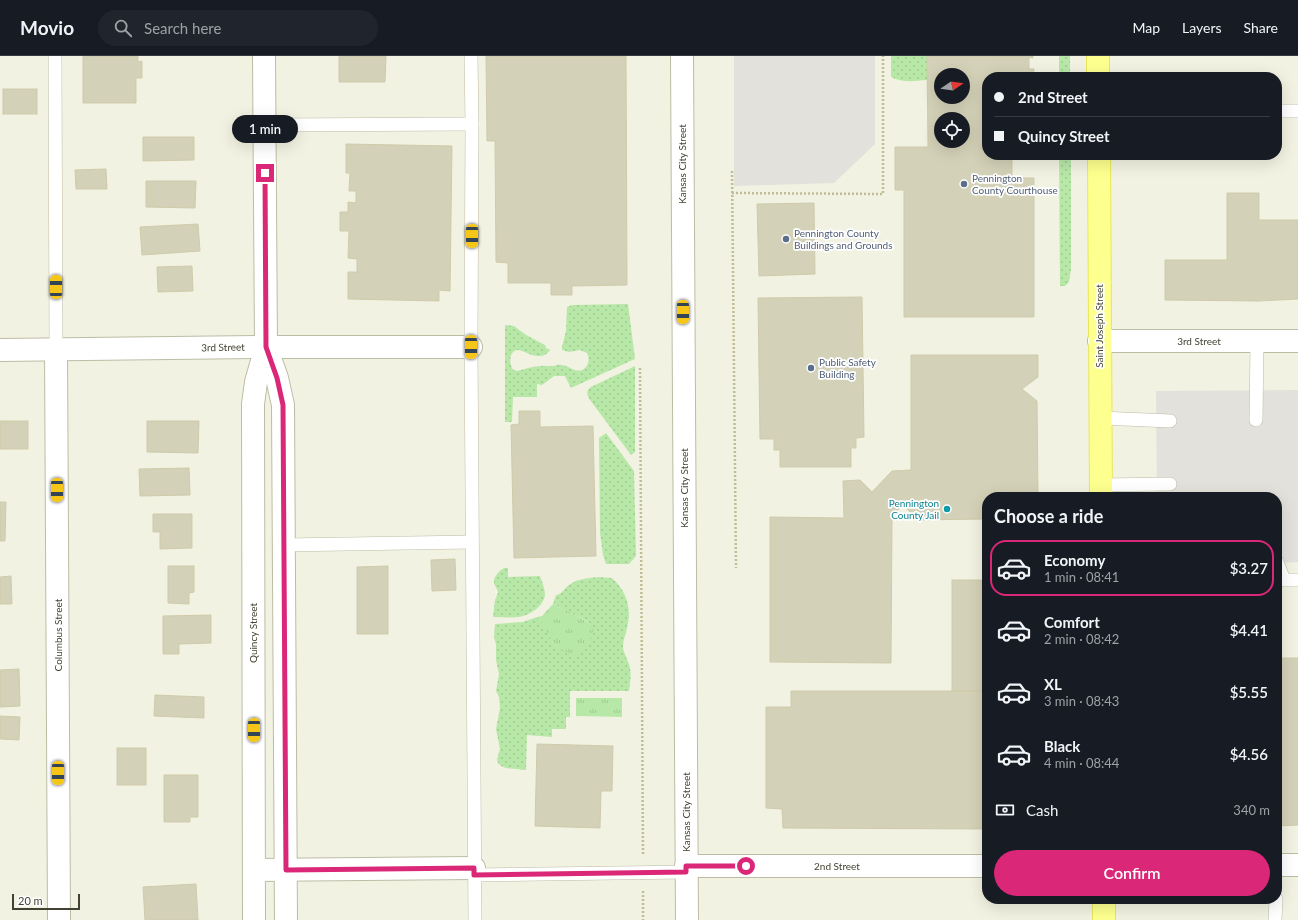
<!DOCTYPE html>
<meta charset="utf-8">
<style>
:root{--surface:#171b24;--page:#20242c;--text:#f1f3f6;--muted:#9ea1a6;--line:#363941;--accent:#db2777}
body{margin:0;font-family:Lato,sans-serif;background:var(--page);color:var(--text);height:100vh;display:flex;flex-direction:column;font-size:15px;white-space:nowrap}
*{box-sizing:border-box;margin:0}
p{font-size:13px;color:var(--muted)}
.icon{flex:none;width:22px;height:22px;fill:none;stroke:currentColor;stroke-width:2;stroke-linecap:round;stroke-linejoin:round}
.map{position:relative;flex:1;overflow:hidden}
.drawer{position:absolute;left:982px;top:436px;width:300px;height:412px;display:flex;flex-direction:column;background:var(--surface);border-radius:16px;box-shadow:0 4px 16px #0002}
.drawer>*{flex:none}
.hud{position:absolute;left:982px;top:16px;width:300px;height:88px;border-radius:16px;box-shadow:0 4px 16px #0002;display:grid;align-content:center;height:88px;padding:0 12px;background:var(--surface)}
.needle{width:26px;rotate:77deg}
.tools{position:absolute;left:934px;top:12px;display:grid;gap:8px}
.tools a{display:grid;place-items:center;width:36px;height:36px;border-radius:50%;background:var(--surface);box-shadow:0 4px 16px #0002;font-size:20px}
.scale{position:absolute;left:12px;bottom:10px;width:68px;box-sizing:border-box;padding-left:4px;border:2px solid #434232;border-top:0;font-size:11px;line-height:14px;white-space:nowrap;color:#434232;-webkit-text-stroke:3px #fff;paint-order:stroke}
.end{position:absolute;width:18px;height:18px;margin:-9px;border:5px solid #db2777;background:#fff;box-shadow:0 0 0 2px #fff}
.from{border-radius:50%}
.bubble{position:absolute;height:28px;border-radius:14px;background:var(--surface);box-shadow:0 4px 16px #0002;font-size:13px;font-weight:600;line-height:28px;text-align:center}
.car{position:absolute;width:12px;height:24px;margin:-12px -6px;border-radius:5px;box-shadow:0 0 3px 1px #0007;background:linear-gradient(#f5c518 24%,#345 0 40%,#f5c518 0 76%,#345 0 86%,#f5c518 0)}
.hud b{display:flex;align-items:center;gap:14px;height:38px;font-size:15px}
.hud b+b{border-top:1px solid var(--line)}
.hud i{width:10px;height:10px;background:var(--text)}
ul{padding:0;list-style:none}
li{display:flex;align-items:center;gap:12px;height:56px;margin:0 8px 6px;padding:0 4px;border:2px solid transparent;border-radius:16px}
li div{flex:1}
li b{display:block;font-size:15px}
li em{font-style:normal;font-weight:600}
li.on{border-color:var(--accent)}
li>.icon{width:36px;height:36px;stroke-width:1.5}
h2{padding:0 12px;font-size:18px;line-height:48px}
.pay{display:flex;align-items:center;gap:10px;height:44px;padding:0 12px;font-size:15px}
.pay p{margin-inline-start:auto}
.button{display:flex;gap:8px;margin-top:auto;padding:8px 12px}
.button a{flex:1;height:46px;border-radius:24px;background:var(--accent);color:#fff;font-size:16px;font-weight:600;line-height:46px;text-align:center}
header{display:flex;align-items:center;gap:24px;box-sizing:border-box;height:56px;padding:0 20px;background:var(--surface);border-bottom:1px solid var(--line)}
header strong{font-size:19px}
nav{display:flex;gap:22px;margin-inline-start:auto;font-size:14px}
.search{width:280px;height:36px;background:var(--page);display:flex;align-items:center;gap:10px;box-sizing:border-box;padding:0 14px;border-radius:22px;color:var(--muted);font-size:15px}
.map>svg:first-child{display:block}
</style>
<header>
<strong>Movio</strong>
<div class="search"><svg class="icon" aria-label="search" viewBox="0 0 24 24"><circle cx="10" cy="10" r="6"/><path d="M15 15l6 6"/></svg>Search here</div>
<nav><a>Map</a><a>Layers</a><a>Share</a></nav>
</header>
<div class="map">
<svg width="1298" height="864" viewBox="0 0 1298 864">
<defs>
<pattern id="grass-dots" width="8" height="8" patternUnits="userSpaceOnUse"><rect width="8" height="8" fill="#b8e8a8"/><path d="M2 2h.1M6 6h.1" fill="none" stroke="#9fc891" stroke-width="1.8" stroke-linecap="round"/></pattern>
<pattern id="park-tufts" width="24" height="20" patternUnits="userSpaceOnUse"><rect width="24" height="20" fill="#b8e8a8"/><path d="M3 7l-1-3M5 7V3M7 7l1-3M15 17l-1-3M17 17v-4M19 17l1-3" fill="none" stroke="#9fc891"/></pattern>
</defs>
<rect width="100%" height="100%" fill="#f2f2e2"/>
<g fill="url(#grass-dots)">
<path d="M891 0H927V24C915 25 902 27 891 21Z"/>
<rect x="1059" y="0" width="11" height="19"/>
<polygon points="1059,99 1071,99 1071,213 1069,226 1065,230 1060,230"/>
<path d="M628 248 635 303 571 332 565 320H554L542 329 537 328V341H513L512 366H505V269L514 270 526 279 545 289 546 292 550 294C545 302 535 301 527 297 524 296 521 294 518 294 511 294 509 303 511 309 512 313 513 314 517 315 525 313 534 310 542 310 545 309 548 311 552 310 555 310 558 308 561 309 568 309 575 317 582 314 589 310 590 303 587 297L580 294 569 296 562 294V291L566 275 567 251 572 249Z"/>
<path d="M635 310V396L631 399 590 344C586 338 586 333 593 330Z"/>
<polygon points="606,377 634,415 636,500 629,508 606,508 603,499 600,477 599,382"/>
<path d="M504 512H508V521L540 520C542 526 545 533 545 539 543 551 530 559 519 561 511 562 502 561 493 561L495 544 498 537C498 533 495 531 494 527 493 521 499 515 504 512Z"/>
<path d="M598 521 612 522C627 536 632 552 627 572 626 578 623 584 623 590 623 596 627 602 629 608 632 618 630 625 629 635H570V661H566V673H552V681L527 679 526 714 506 712 501 710 498 707 497 703 500 693 496 673 500 652 499 641 496 635 499 618 496 604V589L494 580 495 568 523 566 537 561 542 565 553 587 582 596 594 574 585 564 553 548 556 539C563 538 564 532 569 529 577 523 588 522 598 521Z"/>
</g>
<g fill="url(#park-tufts)">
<path d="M553 548C564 554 589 563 594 574 592 579 584 597 579 599 575 600 570 598 567 596 562 594 557 592 554 588 547 579 545 568 537 561L542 560Z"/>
<polygon points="576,642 622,642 622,661 576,660"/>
</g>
<g fill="#e2e1db">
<polygon points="734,0 875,0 875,88 834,127 734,130"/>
<polygon points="1298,334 1298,506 1277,507 1277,441 1157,441 1156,335"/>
</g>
<g fill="#d3d1b7" stroke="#cfcbaa" fill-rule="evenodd">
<polygon points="83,0 138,0 138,6 142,5 142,22 136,22 136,47 83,47"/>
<polygon points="339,0 386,0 385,26 339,26"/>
<polygon points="486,0 626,0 627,229 572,230 572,239 551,239 551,227 508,227 508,207 496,206 495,85 487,85"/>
<path d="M927 0H1033V2L1029 1V13H1034L1033 21H987V99H1032V101H1012V122H1034V261H904V134H895V91H928ZM941 19H963V41H941ZM941 63H963V85H941Z"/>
<rect x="3" y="33" width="34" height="25"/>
<polygon points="143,81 194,81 194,104 143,105"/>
<polygon points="346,88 452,90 450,235 439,234 439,245 348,243 348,216 357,216 357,203 348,202 349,175 340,175 340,156 348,156 348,146 356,147 356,135 349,135 350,117 346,117"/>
<polygon points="106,113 107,133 76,133 75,114"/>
<polygon points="146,125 196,125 195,152 146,151"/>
<polygon points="1227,137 1259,137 1259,164 1298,164 1298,243 1259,245 1165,244 1165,204 1227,204"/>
<polygon points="814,147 815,218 759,220 757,148"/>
<polygon points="198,168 200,195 142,199 140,171"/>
<polygon points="192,210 193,235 158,236 157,211"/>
<polygon points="862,241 864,381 856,382 856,392 851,392 851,411 780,411 780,394 774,394 774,383 760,383 758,242"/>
<polygon points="911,299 1038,299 1038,321 1022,333 1037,345 1038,441 987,441 987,463 911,464 911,457 903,449 892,460 891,607 770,606 770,461 844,462 843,425 860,424 872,436 892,415 911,414"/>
<polygon points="519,355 540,355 540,371 593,370 596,500 514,502 511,369 519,368"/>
<rect x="0" y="365" width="28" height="28"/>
<polygon points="147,365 199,365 198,397 147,396"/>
<polygon points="189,412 190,439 140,440 139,413"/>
<polygon points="0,446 6,446 5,485 0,485"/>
<polygon points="153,458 192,458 192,492 160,493 160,476 153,476"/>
<polygon points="455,503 456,534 432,535 431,504"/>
<polygon points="168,510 194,510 194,536 189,537 189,548 168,547"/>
<polygon points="388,510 388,578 357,578 357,511"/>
<polygon points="11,520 12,548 0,548 0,521"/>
<rect x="952" y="524" width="35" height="111"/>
<polygon points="211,559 211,587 179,588 179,598 163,598 163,560"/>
<polygon points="1277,602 1298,602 1298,769 1277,770"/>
<polygon points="19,613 20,650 0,651 0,614"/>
<polygon points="791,635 987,635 987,773 783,772 782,753 766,752 766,651 791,651"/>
<polygon points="155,639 204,641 204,662 154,660"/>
<polygon points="0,660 20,661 19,684 0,683"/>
<polygon points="537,688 613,690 612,735 601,735 600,772 535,770"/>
<rect x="117" y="692" width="29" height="37"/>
<polygon points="164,719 198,719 198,761 190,761 190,766 164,766"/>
<polygon points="196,828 198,864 145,864 143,831"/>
</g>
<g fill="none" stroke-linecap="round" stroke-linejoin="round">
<g stroke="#bdbca5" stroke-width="14">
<g id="service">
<polyline points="55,0 56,293"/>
<polyline points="471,0 472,68 471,291 475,864"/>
<polyline points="1277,55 1298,55"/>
<polyline points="265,69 472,68"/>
<polyline points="1100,362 1170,365"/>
<polyline points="1256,364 1257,285"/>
<polyline points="1100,429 1170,428"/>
<polyline points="284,489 472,486"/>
<polyline points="1277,506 1284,524 1298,524"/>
<polyline points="474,819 686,816"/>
<polyline points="1275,864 1276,843"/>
</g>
</g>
<g stroke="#bdbca5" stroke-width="24">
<g id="minor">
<polyline points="682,0 687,864"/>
<polyline points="266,291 277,322 283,349 286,864"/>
<polyline points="56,293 59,864"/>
<polyline points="0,294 266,291 471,291"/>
<polyline points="1277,809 1298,809"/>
<polyline points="686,810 987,810"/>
<polyline points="254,814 474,812"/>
<polyline points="254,864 253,348 256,326 266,291 264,0"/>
</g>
</g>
<g stroke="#bdbca5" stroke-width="24">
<polyline id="tertiary" points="1099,285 1298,285"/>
</g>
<g stroke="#e7e75b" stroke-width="24">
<g id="primary">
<polyline points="1098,0 1098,21"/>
<polyline points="1099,99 1101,441"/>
<polyline points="1104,843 1104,864"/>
</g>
</g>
<g stroke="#c0bd95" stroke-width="2.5" stroke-dasharray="2 2" stroke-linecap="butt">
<polyline points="732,115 736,512"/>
<polyline points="732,137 883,138 883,0"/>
<polyline points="640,312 643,800"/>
<polyline points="643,835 643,864"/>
</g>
<use href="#service" stroke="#fff" stroke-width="13"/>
<use href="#minor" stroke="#fff" stroke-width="22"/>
<use href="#tertiary" stroke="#fff" stroke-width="22"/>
<use href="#primary" stroke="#fdff8e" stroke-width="22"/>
</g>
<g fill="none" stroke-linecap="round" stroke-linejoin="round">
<polyline stroke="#db2777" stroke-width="5" points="265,117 266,291 277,322 283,349 286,814 474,812 474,819 686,816 686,810 746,810"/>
</g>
<g fill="#5c6f8a" stroke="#fff" stroke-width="1.5">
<circle cx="964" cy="128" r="4"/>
<circle cx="786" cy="183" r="4"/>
<circle cx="811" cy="312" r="4"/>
</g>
<circle fill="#0f9aa8" stroke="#fff" stroke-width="1.5" cx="947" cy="453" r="4"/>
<g text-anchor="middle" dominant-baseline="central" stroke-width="3.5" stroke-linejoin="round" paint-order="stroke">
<g font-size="10" fill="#434232" stroke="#fff">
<text transform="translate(682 108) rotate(-90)">Kansas City Street</text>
<text transform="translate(1099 270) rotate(-90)">Saint Joseph Street</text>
<text x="1199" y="285">3rd Street</text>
<text transform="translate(223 291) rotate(-1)">3rd Street</text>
<text transform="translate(684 432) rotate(-90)">Kansas City Street</text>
<text transform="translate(253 577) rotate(-90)">Quincy Street</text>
<text transform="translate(58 579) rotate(-90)">Columbus Street</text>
<text transform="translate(686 756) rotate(-90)">Kansas City Street</text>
<text x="837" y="810">2nd Street</text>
</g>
<g font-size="10" fill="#4e5e75" stroke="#fff" text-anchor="start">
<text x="972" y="122">Pennington<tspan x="972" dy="12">County Courthouse</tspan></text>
<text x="794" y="177">Pennington County<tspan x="794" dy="12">Buildings and Grounds</tspan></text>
<text x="819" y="306">Public Safety<tspan x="819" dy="12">Building</tspan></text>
</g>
<g font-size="10" fill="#0d838f" stroke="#fff" text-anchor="end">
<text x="939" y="447">Pennington<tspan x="939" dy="12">County Jail</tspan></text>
</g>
</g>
</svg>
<div class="tools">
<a><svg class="needle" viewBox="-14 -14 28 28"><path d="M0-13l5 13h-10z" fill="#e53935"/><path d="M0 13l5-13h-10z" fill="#9ea1a6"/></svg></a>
<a><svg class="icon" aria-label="locate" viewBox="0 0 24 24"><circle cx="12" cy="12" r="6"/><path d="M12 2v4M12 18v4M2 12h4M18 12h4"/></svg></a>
</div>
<div class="scale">20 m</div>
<i class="end from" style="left:746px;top:810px"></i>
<i class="end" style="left:265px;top:117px"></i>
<div class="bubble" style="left:232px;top:59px;width:66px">1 min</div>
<i class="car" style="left:472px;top:180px;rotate:180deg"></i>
<i class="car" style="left:56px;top:231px;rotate:0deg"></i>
<i class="car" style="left:683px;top:256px;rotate:180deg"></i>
<i class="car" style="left:471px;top:291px;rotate:180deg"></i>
<i class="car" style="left:57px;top:434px;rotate:180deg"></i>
<i class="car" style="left:254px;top:674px;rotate:180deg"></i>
<i class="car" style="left:58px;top:717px;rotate:180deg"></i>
<div class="hud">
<b><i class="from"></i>2nd Street</b>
<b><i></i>Quincy Street</b>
</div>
<section class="drawer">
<h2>Choose a ride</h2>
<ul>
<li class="on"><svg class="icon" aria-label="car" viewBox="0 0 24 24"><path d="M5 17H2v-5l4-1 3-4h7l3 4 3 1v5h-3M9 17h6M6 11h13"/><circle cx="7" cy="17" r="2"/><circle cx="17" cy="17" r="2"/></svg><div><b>Economy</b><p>1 min · 08:41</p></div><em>$3.27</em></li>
<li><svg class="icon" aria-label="car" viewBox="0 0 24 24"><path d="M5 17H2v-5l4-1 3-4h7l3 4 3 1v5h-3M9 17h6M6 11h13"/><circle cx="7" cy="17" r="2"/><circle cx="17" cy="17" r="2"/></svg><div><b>Comfort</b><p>2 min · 08:42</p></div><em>$4.41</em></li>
<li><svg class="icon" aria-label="car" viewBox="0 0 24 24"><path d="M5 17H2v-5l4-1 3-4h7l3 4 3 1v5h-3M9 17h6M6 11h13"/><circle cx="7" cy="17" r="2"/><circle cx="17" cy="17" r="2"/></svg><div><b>XL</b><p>3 min · 08:43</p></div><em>$5.55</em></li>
<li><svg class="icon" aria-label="car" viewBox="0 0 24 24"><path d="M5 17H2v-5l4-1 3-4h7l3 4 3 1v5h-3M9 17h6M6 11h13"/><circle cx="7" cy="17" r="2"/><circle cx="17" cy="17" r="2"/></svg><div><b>Black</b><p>4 min · 08:44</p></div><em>$4.56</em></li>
</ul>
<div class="pay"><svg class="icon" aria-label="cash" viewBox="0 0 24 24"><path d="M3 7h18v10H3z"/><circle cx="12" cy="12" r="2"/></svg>Cash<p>340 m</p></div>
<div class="button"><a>Confirm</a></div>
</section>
</div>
